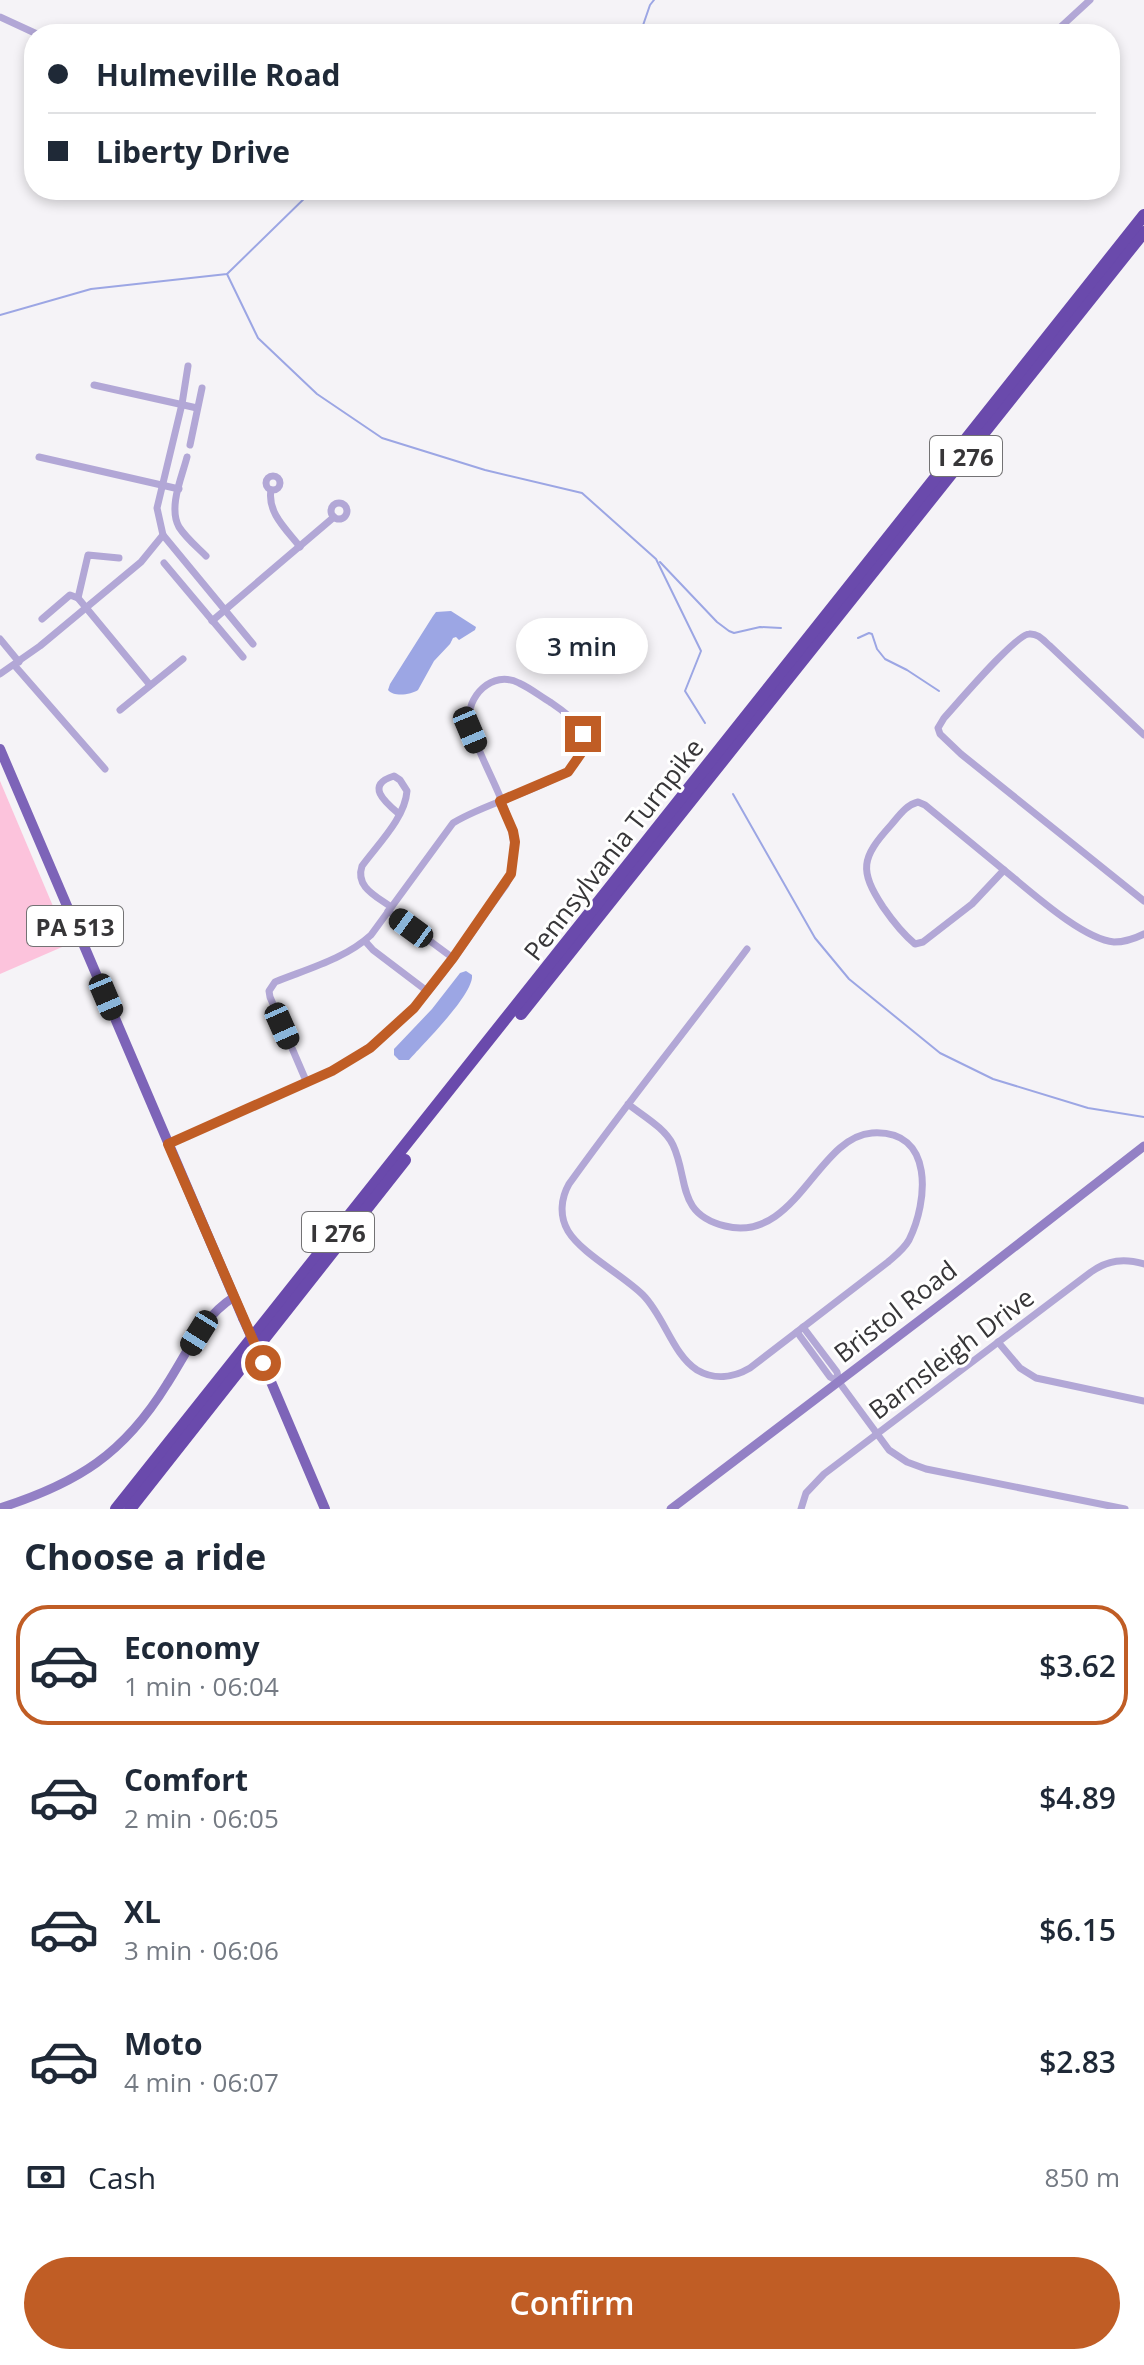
<!DOCTYPE html>
<meta charset="utf-8">
<style>
:root{--surface:#fff;--page:#f2f2f3;--text:#1f2937;--muted:#747a83;--line:#e0e1e3;--accent:#c05d25}
body{margin:0;font-family:"Open Sans",sans-serif;background:var(--page);color:var(--text);height:100vh;display:flex;flex-direction:column;font-size:30px;white-space:nowrap}
*{box-sizing:border-box;margin:0}
p{font-size:26px;color:var(--muted)}
.icon{flex:none;width:44px;height:44px;fill:none;stroke:currentColor;stroke-width:2;stroke-linecap:round;stroke-linejoin:round}
.map{position:relative;height:1509px;overflow:hidden}
.panel{display:flex;flex-direction:column;background:var(--surface);flex:1}
.panel>*{flex:none}
.top-card{position:absolute;left:24px;top:24px;width:1096px;height:176px;border-radius:32px;box-shadow:0 4px 12px #0003;display:grid;align-content:center;height:176px;padding:0 24px;background:var(--surface)}
.end{position:absolute;width:36px;height:36px;margin:-18px;border:10px solid #c05d25;background:#fff;box-shadow:0 0 0 4px #fff}
.from{border-radius:50%}
.bubble{position:absolute;height:56px;border-radius:28px;background:var(--surface);box-shadow:0 4px 12px #0003;font-size:26px;font-weight:600;line-height:56px;text-align:center}
.car{position:absolute;width:24px;height:48px;margin:-24px -12px;border-radius:10px;box-shadow:0 0 6px 2px #0007;background:linear-gradient(#222 24%,#8ab4d8 0 40%,#222 0 76%,#8ab4d8 0 86%,#222 0)}
.top-card b{display:flex;align-items:center;gap:28px;height:76px;font-size:30px}
.top-card b+b{border-top:2px solid var(--line)}
.top-card i{width:20px;height:20px;background:var(--text)}
ul{padding:0;list-style:none}
li{display:flex;align-items:center;gap:24px;height:120px;margin:0 16px 12px;padding:0 8px;border:4px solid transparent;border-radius:32px}
li div{flex:1}
li b{display:block;font-size:30px}
li em{font-style:normal;font-weight:600}
li.current{border-color:var(--accent)}
li>.icon{width:72px;height:72px;stroke-width:1.5}
h2{padding:0 24px;font-size:36px;line-height:96px}
.pay{display:flex;align-items:center;gap:20px;height:88px;padding:0 24px;font-size:30px}
.pay p{margin-inline-start:auto}
.action{display:flex;gap:16px;margin-top:auto;padding:16px 24px}
.action a{flex:1;height:92px;border-radius:48px;background:var(--accent);color:#fff;font-size:32px;font-weight:600;line-height:92px;text-align:center}
.map>svg:first-child{display:block}
</style>
<div class="map">
<svg width="1144" height="1509" viewBox="0 0 1144 1509">
<rect width="100%" height="100%" fill="#f5f3f7"/>
<polygon fill="#fcc3dc" points="0,781 69,944 0,974"/>
<g fill="#9ca6e4">
<path d="M451 611 476 627 475 630 459 640 456 637 453 638 450 644 434 661 418 690C411 695 393 697 388 690L390 684 433 616 436 612Z"/>
<path d="M466 971 472 975C474 994 424 1043 409 1060H399L394 1055V1049L432 1009 460 973Z"/>
</g>
<g fill="none" stroke-linecap="round" stroke-linejoin="round">
<g stroke="#9ca6e4" stroke-width="2">
<polyline points="640,34 650,5 654,0"/>
<polyline points="227,274 258,338 317,394 382,438 485,470 582,493 656,559 701,651 685,691 705,723"/>
<polyline points="0,315 91,289 227,274 313,190"/>
<polyline points="660,562 717,622 729,631 734,633 760,627 781,628"/>
<polyline points="858,638 869,633 872,634 877,649 885,659 907,670 939,691"/>
<polyline points="733,794 815,938 849,979 940,1053 993,1079 1088,1108 1144,1117"/>
</g>
<g stroke="#b2a7d6" stroke-width="7">
<polyline points="0,17 37,34"/>
<polyline points="1053,34 1090,0"/>
<polyline points="94,385 197,408"/>
<polyline points="190,445 202,388"/>
<polyline points="39,457 179,489"/>
<path d="M187 457C182 477 168 507 179 527 186 538 197 547 206 556"/>
<circle cx="273" cy="483" r="7"/>
<path d="M271 490C267 513 287 530 300 547"/>
<circle cx="339" cy="511" r="8"/>
<polyline points="163,535 253,644"/>
<polyline points="119,558 88,555 78,598 150,685"/>
<polyline points="164,563 243,657"/>
<polyline points="42,619 70,595 78,598"/>
<polyline points="212,621 334,517"/>
<polyline points="0,639 19,662"/>
<polyline points="15,666 105,769"/>
<polyline points="0,674 40,646 141,562 163,535 157,508 182,404 188,366"/>
<polyline points="120,710 183,659"/>
<path d="M1144 735 1050 646C1044 641 1038 633 1029 634 1016 634 956 705 944 718L938 728 940 734 961 754 1144 901"/>
<path d="M918 802 925 805 1004 870 972 904 923 942 915 944C903 934 892 920 883 907 859 870 861 858 891 825 899 816 906 805 918 802Z"/>
<path d="M1004 870C1029 890 1082 939 1114 942 1125 942 1134 939 1144 934"/>
<path d="M391 907C376 896 355 887 362 866 378 844 405 818 407 791L400 780 394 776C364 785 386 803 399 814"/>
<polyline points="388,911 411,928"/>
<polyline points="365,941 373,950 427,991"/>
<polyline points="430,941 453,958"/>
<path d="M628 1104C643 1116 665 1128 673 1145 689 1179 676 1214 725 1226 796 1244 817 1137 872 1133 935 1129 928 1202 909 1240 904 1249 896 1255 888 1262L750 1368C733 1378 714 1380 697 1370 673 1355 664 1316 643 1295 623 1275 582 1254 568 1231 559 1216 561 1198 569 1184 626 1104 688 1028 747 949"/>
<path d="M168 1144 332 1071C358 1056 381 1040 403 1019 441 983 474 928 506 885 529 840 497 793 480 752 476 743 471 734 469 723 466 697 492 669 519 683 530 688 540 696 550 702 569 715 591 729 580 755 577 762 572 769 565 773 530 794 488 802 453 823L371 935C345 959 307 969 275 982L269 991 270 997 307 1083"/>
<polyline points="803,1327 837,1372 839,1382"/>
<polyline points="797,1332 830,1377 839,1382 889,1450 907,1462 926,1469 1125,1509"/>
<polyline points="998,1342 1020,1368 1036,1378 1144,1401"/>
<path d="M801 1509 806 1493 824 1474 1091 1272C1108 1260 1124 1258 1144 1264"/>
</g>
<g stroke="#9380c5" stroke-width="9">
<path d="M0 1508C78 1483 124 1454 167 1384 187 1353 202 1317 234 1297"/>
<polyline points="671,1509 954,1294 1144,1146"/>
</g>
<g stroke="#7d64b8" stroke-width="10">
<polyline points="0,749 243,1318"/>
<polyline points="263,1363 325,1509"/>
</g>
<g stroke="#6a4aac" stroke-width="12">
<polyline points="521,1014 1144,232"/>
<polyline points="116,1509 1144,215"/>
<polyline points="130,1509 405,1160"/>
</g>
<polyline stroke="#7d64b8" stroke-width="10" points="243,1318 263,1363"/>
</g>
<g fill="none" stroke-linecap="round" stroke-linejoin="round">
<polyline stroke="#c05d25" stroke-width="10" points="263,1363 168,1144 332,1071 370,1048 414,1008 453,958 511,874 515,842 513,831 500,801 568,772 582,752 583,734"/>
</g>
<g text-anchor="middle" dominant-baseline="central" stroke-width="6" stroke-linejoin="round" paint-order="stroke">
<g fill="#fff" stroke="#737274" stroke-width="2">
<rect x="930" y="436" width="72" height="40" rx="6"/>
<rect x="27" y="906" width="96" height="40" rx="6"/>
<rect x="302" y="1212" width="72" height="40" rx="6"/>
</g>
<g font-size="24" font-weight="bold" fill="#373638">
<text x="966" y="456">I 276</text>
<text x="75" y="926">PA 513</text>
<text x="338" y="1232">I 276</text>
</g>
<g font-size="26" fill="#373638" stroke="#fff">
<text transform="translate(613 849) rotate(-52)">Pennsylvania Turnpike</text>
<text transform="translate(895 1311) rotate(-38)">Bristol Road</text>
<text transform="translate(951 1353) rotate(-37)">Barnsleigh Drive</text>
</g>
</g>
</svg>
<i class="end from" style="left:263px;top:1363px"></i>
<i class="end" style="left:583px;top:734px"></i>
<div class="bubble" style="left:516px;top:618px;width:132px">3 min</div>
<i class="car" style="left:470px;top:730px;rotate:157deg"></i>
<i class="car" style="left:411px;top:928px;rotate:306deg"></i>
<i class="car" style="left:106px;top:997px;rotate:157deg"></i>
<i class="car" style="left:282px;top:1026px;rotate:156deg"></i>
<i class="car" style="left:199px;top:1333px;rotate:212deg"></i>
<div class="top-card">
<b><i class="from"></i>Hulmeville Road</b>
<b><i></i>Liberty Drive</b>
</div>
</div>
<section class="panel">
<h2>Choose a ride</h2>
<ul>
<li class="current"><svg class="icon" aria-label="car" viewBox="0 0 24 24"><path d="M5 17H2v-5l4-1 3-4h7l3 4 3 1v5h-3M9 17h6M6 11h13"/><circle cx="7" cy="17" r="2"/><circle cx="17" cy="17" r="2"/></svg><div><b>Economy</b><p>1 min · 06:04</p></div><em>$3.62</em></li>
<li><svg class="icon" aria-label="car" viewBox="0 0 24 24"><path d="M5 17H2v-5l4-1 3-4h7l3 4 3 1v5h-3M9 17h6M6 11h13"/><circle cx="7" cy="17" r="2"/><circle cx="17" cy="17" r="2"/></svg><div><b>Comfort</b><p>2 min · 06:05</p></div><em>$4.89</em></li>
<li><svg class="icon" aria-label="car" viewBox="0 0 24 24"><path d="M5 17H2v-5l4-1 3-4h7l3 4 3 1v5h-3M9 17h6M6 11h13"/><circle cx="7" cy="17" r="2"/><circle cx="17" cy="17" r="2"/></svg><div><b>XL</b><p>3 min · 06:06</p></div><em>$6.15</em></li>
<li><svg class="icon" aria-label="car" viewBox="0 0 24 24"><path d="M5 17H2v-5l4-1 3-4h7l3 4 3 1v5h-3M9 17h6M6 11h13"/><circle cx="7" cy="17" r="2"/><circle cx="17" cy="17" r="2"/></svg><div><b>Moto</b><p>4 min · 06:07</p></div><em>$2.83</em></li>
</ul>
<div class="pay"><svg class="icon" aria-label="cash" viewBox="0 0 24 24"><path d="M3 7h18v10H3z"/><circle cx="12" cy="12" r="2"/></svg>Cash<p>850 m</p></div>
<div class="action"><a>Confirm</a></div>
</section>
